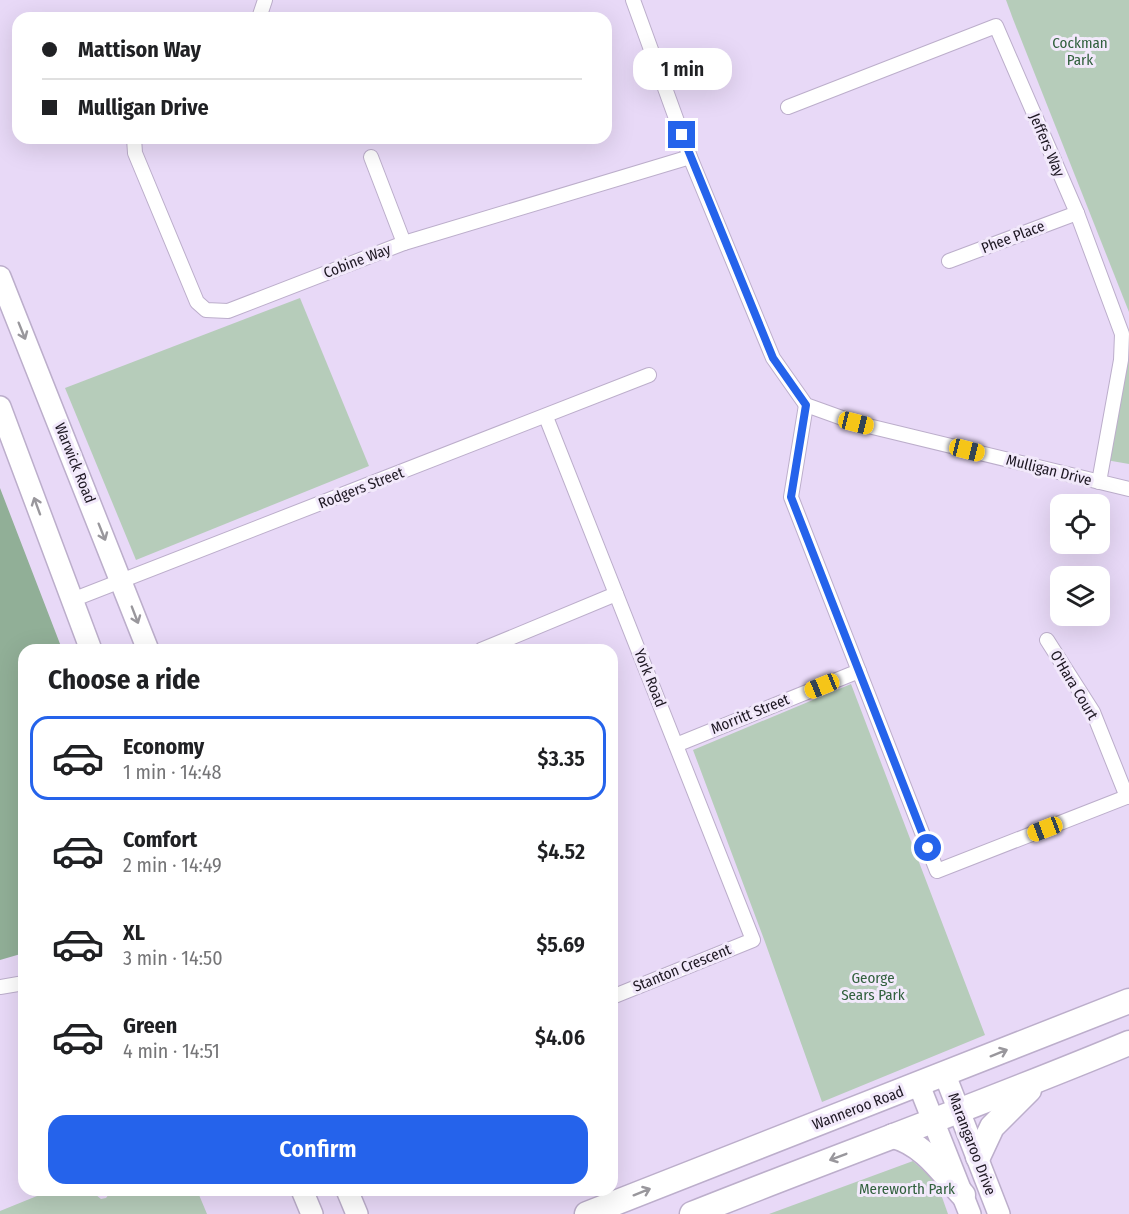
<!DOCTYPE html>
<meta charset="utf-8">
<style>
:root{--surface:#fff;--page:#f6f6f6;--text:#202124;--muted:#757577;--line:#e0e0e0;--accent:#2563eb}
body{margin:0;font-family:"Fira Sans Condensed",sans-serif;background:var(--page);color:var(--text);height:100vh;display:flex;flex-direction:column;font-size:22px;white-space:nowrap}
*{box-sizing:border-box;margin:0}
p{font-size:20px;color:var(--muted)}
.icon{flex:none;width:33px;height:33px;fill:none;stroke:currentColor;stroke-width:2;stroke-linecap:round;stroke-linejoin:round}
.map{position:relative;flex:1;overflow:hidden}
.sheet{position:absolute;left:18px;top:644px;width:600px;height:552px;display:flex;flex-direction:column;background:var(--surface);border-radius:18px;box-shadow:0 6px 24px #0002}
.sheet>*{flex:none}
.hud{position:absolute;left:12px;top:12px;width:600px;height:132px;border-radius:18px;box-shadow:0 6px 24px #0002;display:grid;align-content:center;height:132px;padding:0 30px;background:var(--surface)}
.controls{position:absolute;left:1050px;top:494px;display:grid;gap:12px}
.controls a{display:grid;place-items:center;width:60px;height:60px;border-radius:12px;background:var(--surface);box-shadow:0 6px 24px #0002;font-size:30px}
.end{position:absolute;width:27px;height:27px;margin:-14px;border:8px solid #2563eb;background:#fff;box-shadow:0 0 0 3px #fff}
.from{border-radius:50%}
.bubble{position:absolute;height:42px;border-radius:18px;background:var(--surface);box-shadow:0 6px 24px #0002;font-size:20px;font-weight:600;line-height:42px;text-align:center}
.car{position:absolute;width:18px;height:36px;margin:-18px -9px;border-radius:8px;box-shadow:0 0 4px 2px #0007;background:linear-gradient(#f5c518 24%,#345 0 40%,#f5c518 0 76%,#345 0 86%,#f5c518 0)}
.hud b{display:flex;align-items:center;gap:21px;height:57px;font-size:22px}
.hud b+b{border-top:2px solid var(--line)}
.hud i{width:15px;height:15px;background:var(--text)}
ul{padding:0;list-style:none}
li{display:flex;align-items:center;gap:18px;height:84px;margin:0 12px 9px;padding:0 18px;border:3px solid transparent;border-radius:18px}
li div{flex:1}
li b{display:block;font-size:22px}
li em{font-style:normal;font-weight:600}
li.current{border-color:var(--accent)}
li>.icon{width:54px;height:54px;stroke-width:1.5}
h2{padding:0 30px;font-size:27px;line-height:72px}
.cta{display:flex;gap:12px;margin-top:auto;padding:12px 30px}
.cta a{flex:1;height:69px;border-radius:18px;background:var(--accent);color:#fff;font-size:24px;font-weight:600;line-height:69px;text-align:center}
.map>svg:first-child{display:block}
</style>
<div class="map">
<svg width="1129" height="1214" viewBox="0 0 1129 1214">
<rect width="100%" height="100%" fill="#e8d9f7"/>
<g fill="#b6ccba">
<polygon points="1006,0 1129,0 1129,312 1013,19"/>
<polygon points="300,298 369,466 136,560 65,388"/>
<polygon points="1129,356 1129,464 1106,460"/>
<polygon points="851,684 985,1035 822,1102 765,942 693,750"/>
<polygon points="913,1161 937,1183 948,1214 769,1214"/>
<polygon points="35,1190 90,1190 101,1199 106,1198 112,1190 197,1190 207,1214 0,1214 0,1211 37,1196"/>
</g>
<polygon fill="#91af97" points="0,488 62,649 24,650 24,953 0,960"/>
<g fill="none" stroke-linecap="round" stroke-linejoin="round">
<g stroke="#bcaecb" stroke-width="16">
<g id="street">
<polyline points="633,0 690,157 773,358 806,405 856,423 1129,489"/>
<polyline points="259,18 265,0"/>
<polyline points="788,107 996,26 1077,213 1122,334 1121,360 1099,482"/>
<polyline points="134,138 135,153 197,302 206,310 228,311 404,243 690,157"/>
<polyline points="371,157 404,243"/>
<polyline points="949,261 1077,213"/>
<polyline points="806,405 791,497 937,871 1129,796"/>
<polyline points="546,417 753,940 612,997"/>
<polyline points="72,600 649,375"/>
<polyline points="1047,640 1093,712 1127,797"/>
<polyline points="481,650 616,594"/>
<polyline points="676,745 859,671"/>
<polyline points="0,987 24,983"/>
</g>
</g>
<g stroke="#bcaecb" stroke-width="24">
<g id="primary">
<polyline points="0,277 148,650"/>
<polyline points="0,407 91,650"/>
<polyline points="945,1075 999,1214"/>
<polyline points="919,1085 970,1214"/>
<polyline points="302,1190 312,1214"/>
<polyline points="347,1190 357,1214"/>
</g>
</g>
<g stroke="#bcaecb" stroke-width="27">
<g id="highway">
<path d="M893 1136C924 1144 942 1172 963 1195"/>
<polyline points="978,1157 992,1127 1029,1090"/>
<polyline points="587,1214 1129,1001"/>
<path d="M692 1214C838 1156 985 1103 1129 1043"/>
</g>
</g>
<use href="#street" stroke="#fff" stroke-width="14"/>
<use href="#primary" stroke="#fff" stroke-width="21"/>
<use href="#highway" stroke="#fff" stroke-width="24"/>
</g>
<defs><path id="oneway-shaft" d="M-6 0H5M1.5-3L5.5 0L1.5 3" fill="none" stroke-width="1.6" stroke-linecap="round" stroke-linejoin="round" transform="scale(1.5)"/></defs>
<g stroke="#99979c">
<use href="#oneway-shaft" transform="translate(22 331) rotate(68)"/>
<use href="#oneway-shaft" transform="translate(37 506) rotate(-110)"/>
<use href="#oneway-shaft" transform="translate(102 532) rotate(68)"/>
<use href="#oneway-shaft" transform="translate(135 615) rotate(69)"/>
<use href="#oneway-shaft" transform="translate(999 1053) rotate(-22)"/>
<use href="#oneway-shaft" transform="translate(838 1157) rotate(159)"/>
<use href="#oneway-shaft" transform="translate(642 1192) rotate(-22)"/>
</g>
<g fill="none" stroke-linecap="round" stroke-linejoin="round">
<polyline stroke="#2563eb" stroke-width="8" points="682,135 773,358 806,405 791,497 928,848"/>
</g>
<g text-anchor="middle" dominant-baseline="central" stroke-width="6" stroke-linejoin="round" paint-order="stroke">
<g font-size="15" fill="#31603d" stroke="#f2e9fb">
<text x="1080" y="43">Cockman<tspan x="1080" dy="17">Park</tspan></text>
<text x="873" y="978">George<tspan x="873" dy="17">Sears Park</tspan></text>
<text x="907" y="1189">Mereworth Park</text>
</g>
<g font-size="15" fill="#1d1722" stroke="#f2e9fb">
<text transform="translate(1047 145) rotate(67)">Jeffers Way</text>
<text transform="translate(1013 237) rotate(-21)">Phee Place</text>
<text transform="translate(357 261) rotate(-21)">Cobine Way</text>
<text transform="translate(75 463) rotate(68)">Warwick Road</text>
<text transform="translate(1049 470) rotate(14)">Mulligan Drive</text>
<text transform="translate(361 488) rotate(-21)">Rodgers Street</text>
<text transform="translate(650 678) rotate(68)">York Road</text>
<text transform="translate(1074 685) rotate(59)">O'Hara Court</text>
<text transform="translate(750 714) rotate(-22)">Morritt Street</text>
<text transform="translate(682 968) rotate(-22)">Stanton Crescent</text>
<text transform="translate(858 1108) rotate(-21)">Wanneroo Road</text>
<text transform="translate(972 1144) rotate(69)">Marangaroo Drive</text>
</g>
</g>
</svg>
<div class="controls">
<a><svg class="icon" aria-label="locate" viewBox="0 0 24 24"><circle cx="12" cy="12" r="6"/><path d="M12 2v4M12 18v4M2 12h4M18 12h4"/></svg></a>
<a><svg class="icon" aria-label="layers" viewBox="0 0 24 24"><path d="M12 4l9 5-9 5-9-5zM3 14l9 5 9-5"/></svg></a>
</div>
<i class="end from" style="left:928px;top:848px"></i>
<i class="end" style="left:682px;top:135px"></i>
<div class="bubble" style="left:633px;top:48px;width:99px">1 min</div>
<i class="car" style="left:856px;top:423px;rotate:104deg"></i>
<i class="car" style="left:967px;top:450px;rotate:104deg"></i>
<i class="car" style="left:822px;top:686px;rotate:248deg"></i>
<i class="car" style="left:1045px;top:829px;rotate:249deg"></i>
<div class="hud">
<b><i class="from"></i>Mattison Way</b>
<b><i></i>Mulligan Drive</b>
</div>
<section class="sheet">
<h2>Choose a ride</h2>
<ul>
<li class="current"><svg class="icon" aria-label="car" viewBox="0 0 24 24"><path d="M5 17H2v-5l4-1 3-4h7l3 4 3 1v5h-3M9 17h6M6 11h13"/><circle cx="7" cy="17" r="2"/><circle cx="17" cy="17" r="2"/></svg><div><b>Economy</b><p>1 min · 14:48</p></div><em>$3.35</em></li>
<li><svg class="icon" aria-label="car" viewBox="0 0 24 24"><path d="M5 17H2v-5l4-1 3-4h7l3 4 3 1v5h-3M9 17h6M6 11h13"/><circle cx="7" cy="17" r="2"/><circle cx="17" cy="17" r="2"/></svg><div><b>Comfort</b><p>2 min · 14:49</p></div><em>$4.52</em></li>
<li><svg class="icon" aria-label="car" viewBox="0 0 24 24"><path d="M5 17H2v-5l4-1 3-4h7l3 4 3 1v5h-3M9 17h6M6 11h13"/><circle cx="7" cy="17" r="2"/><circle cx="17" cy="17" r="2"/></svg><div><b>XL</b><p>3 min · 14:50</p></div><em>$5.69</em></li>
<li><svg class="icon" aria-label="car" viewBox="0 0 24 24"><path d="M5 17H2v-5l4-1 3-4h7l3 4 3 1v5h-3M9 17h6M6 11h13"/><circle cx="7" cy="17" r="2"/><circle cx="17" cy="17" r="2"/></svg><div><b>Green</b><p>4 min · 14:51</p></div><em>$4.06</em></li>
</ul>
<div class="cta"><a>Confirm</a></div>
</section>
</div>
